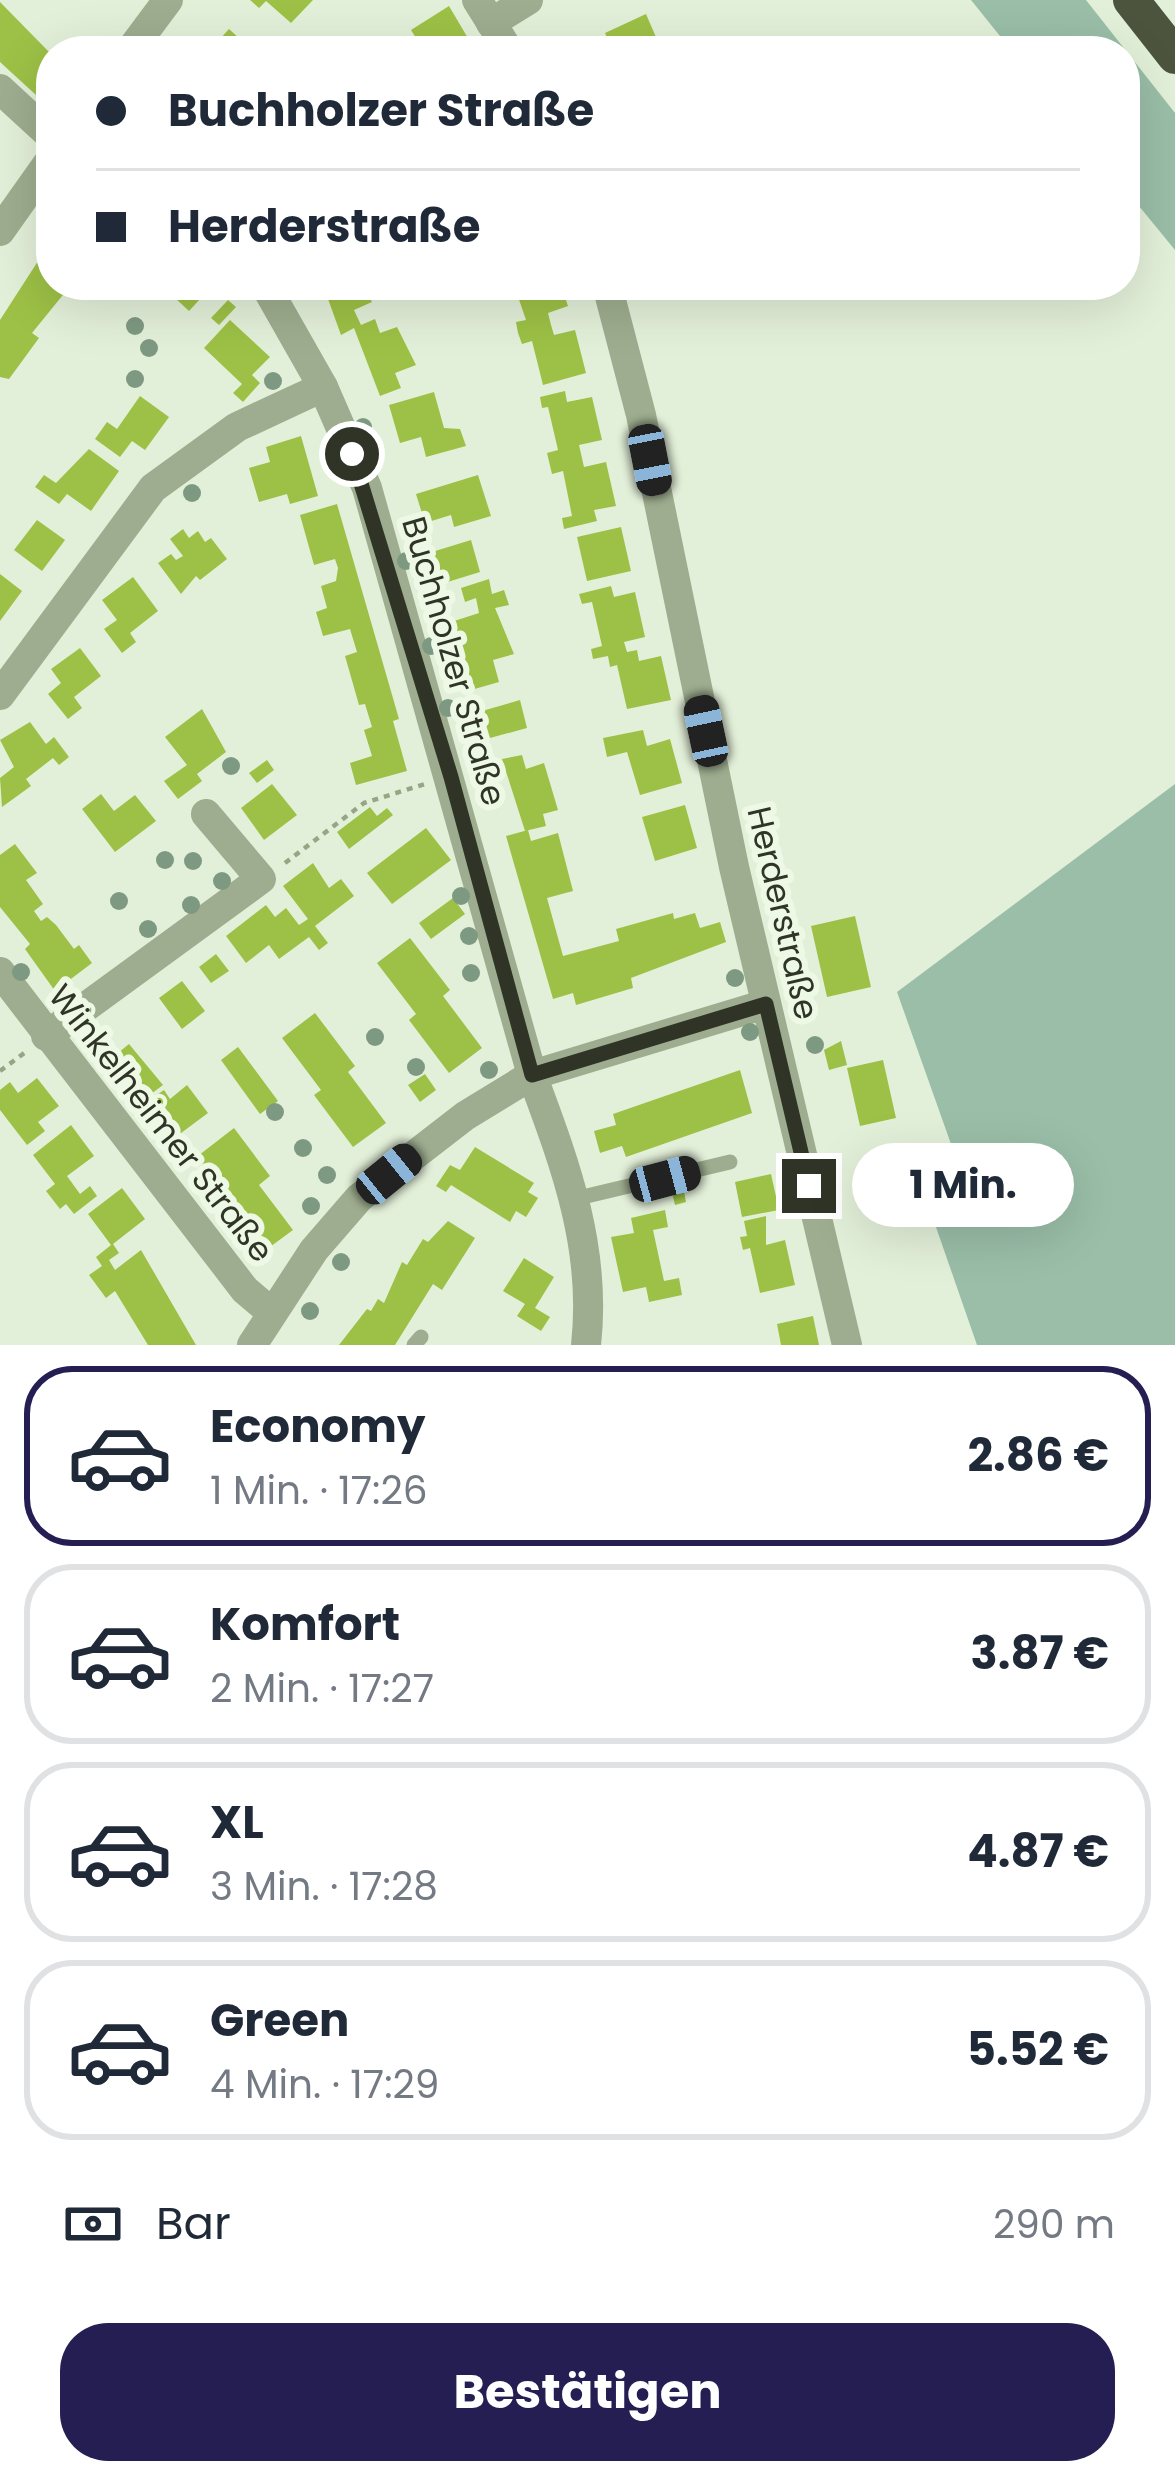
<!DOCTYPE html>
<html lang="de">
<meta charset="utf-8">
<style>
:root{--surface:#fff;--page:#f2f2f3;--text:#1f2937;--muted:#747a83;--line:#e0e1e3;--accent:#241e53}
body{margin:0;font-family:Poppins,sans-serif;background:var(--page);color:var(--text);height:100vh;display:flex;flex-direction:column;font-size:45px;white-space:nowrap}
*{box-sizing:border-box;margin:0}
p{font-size:39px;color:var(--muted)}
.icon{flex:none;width:66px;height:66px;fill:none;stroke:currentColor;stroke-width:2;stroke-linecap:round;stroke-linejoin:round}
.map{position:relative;height:1345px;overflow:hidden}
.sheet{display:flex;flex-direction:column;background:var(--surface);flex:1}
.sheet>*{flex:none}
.top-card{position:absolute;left:36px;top:36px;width:1104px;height:264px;border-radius:48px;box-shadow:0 12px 48px #0002;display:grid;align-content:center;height:264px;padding:0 60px;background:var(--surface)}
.end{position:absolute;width:54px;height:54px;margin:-27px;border:15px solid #2f3426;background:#fff;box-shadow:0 0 0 6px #fff}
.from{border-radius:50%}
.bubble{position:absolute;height:84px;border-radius:42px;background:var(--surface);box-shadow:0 12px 48px #0002;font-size:39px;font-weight:700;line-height:84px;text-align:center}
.car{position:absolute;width:36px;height:72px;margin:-36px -18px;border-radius:15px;box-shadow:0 0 9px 3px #0007;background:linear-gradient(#222 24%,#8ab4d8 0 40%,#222 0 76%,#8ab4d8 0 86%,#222 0)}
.top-card b{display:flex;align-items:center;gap:42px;height:114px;font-size:45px}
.top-card b+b{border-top:3px solid var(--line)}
.top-card i{width:30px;height:30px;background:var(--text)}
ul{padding:21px 0 0;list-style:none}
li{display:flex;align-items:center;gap:36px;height:180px;margin:0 24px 18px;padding:0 36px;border:6px solid var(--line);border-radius:48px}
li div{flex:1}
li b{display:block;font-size:45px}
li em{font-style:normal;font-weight:700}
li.selected{border-color:var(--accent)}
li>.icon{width:108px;height:108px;stroke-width:1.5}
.pay{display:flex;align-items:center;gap:30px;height:132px;padding:0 60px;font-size:45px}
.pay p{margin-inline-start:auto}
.primary-button{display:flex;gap:24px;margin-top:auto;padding:24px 60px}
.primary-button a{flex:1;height:138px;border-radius:48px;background:var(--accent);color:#fff;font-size:48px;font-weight:700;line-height:138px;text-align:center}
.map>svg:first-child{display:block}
</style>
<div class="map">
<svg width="1175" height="1345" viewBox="0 0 1175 1345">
<rect width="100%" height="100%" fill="#e3f0d9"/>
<g fill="#9abea8">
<polygon points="971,0 1086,0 1175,113 1175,250 1125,189 1125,51 1012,51"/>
<polygon points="1175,784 1175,1345 977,1345 913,1161 951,1144 897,992"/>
</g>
<g fill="#9dc146">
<polygon points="250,0 313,0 291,23 266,1 259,8"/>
<polygon points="0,2 51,54 48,106 0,62"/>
<polygon points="449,6 472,45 462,51 424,51 411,30"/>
<polygon points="646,14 662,51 613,51 605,33"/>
<polygon points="229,29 253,51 209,51"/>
<polygon points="51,241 51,285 71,285 32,333 39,338 9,379 0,377 0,320"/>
<polygon points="161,285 213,285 189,311"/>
<polygon points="323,285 363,285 372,302 354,310 361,325 375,319 380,333 397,327 416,365 395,373 401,388 380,396 354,328 341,335"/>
<polygon points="514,285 561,285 568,306 548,313 551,325 554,335 575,330 586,373 543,385 532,341 522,344 518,333 516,322 526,320"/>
<polygon points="228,300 236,307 219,325 211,318"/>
<polygon points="230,320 270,357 252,375 260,383 243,402 233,393 242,384 204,348"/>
<polygon points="565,391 567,402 592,397 602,440 579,445 584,467 606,462 616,506 594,510 597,521 564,529 562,518 572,516 563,471 552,474 547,453 558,450 548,407 542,408 540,397"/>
<polygon points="434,392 444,428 460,429 466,446 426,457 421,437 400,443 389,405"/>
<polygon points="140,396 169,417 145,450 132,441 120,457 95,439 107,422 117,429"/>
<polygon points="301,436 318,496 290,504 287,494 259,502 249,468 270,462 266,447"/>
<polygon points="89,449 119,471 91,511 67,494 59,504 35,487 44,475 56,483"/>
<polygon points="478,475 491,516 454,527 451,515 425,523 416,494"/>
<polygon points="337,504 399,719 393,721 407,771 356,785 350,763 372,756 364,730 372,727 365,704 359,705 345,656 357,652 350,629 323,636 316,612 327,608 321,586 336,581 338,568 335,559 314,565 300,515"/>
<polygon points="37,520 65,540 42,571 14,550"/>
<polygon points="621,527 631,571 587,581 577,537"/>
<polygon points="183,529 189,538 198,531 205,542 211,538 227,559 200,580 196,576 181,594 158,563 171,554 176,560 183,556 170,539"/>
<polygon points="471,540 480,572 441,584 432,552"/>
<polygon points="0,574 22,591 0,621"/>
<polygon points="133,577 158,611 130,633 136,642 122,653 104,629 117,620 102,600"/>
<polygon points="489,579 492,594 504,590 509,605 495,608 514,654 493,660 499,682 471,690 451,622 479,613 476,598 465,602 461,588"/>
<polygon points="611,586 614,597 635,592 645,637 624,642 627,652 637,650 639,661 661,656 671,700 627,709 617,665 610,667 608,656 593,659 591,649 602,646 592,602 582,604 579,594"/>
<polygon points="80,648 101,676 74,697 82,708 68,719 48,694 61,683 51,669"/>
<polygon points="520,700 527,728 490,738 482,711"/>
<polygon points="202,709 226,752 197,774 202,781 178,799 164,781 187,765 165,737"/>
<polygon points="30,722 46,744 54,737 69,757 59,765 53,758 26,779 31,786 2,807 0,778 14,767 0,740"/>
<polygon points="643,730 647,746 670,739 682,783 640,795 627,752 607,757 603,738"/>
<polygon points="522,755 526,769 544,763 558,810 543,814 546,826 525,831 502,759"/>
<polygon points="267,760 274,770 257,783 249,773"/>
<polygon points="272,784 297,815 264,840 241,808"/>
<polygon points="101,794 114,811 135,795 156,821 115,852 82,809"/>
<polygon points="685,805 697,848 655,861 642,817"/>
<polygon points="370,807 377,816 387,808 393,815 349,849 337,832"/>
<polygon points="426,828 451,860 392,904 367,873"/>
<polygon points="528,830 531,841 558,833 573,891 547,898 563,956 619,941 616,929 673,913 674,919 695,913 700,928 720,922 726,942 631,978 633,988 576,1005 573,993 553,999 506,836"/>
<polygon points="15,844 37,873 26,880 43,904 34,911 41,921 47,917 56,925 74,949 79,945 92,963 55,991 25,949 30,944 0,907 0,855"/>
<polygon points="313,863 329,888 341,879 354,896 315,926 328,943 319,950 309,937 279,959 269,945 246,963 226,936 266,905 275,917 286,908 299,925 308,919 283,886"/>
<polygon points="453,898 465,914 431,939 419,923"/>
<polygon points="855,916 871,987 827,997 811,926"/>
<polygon points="410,938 450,990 443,996 482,1048 449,1073 409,1020 416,1014 377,963"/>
<polygon points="216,954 229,971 211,983 199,967"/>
<polygon points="182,981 205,1011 182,1029 159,998"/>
<polygon points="315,1013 355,1066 348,1072 386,1123 353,1147 314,1095 321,1090 282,1038"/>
<polygon points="841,1041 847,1065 829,1070 824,1050"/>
<polygon points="129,1044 163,1085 135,1106 112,1076 127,1064 118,1053"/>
<polygon points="238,1047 278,1101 260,1114 221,1060"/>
<polygon points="883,1060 896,1118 860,1126 847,1068"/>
<polygon points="740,1070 752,1113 626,1157 622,1146 600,1153 594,1131 616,1125 613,1114"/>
<polygon points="425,1074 436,1090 420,1102 408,1085"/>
<polygon points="37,1078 59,1106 38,1122 45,1131 27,1145 0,1110 0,1090 10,1082 18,1093"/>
<polygon points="187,1085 208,1113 173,1139 145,1103 164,1090 170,1099"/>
<polygon points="71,1125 94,1156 67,1176 80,1194 90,1186 97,1196 74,1214 66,1204 60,1209 46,1191 55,1184 33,1155"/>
<polygon points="234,1128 270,1176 259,1185 293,1230 259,1255 194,1159"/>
<polygon points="475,1147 534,1183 528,1192 538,1198 526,1217 516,1211 510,1222 451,1185 446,1192 436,1186 450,1165 460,1170"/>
<polygon points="771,1174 779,1210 742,1217 735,1182"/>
<polygon points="682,1181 686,1202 675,1205 670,1184"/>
<polygon points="122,1188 145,1219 113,1244 119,1253 109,1260 115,1270 141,1250 196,1345 148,1345 115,1291 106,1298 89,1275 102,1266 96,1257 111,1245 88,1214"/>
<polygon points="665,1210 668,1227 653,1230 664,1281 679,1278 682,1295 649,1302 646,1287 623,1292 611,1237 634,1233 631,1218"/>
<polygon points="766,1216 766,1245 785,1240 795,1285 760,1293 750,1248 743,1250 740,1237 747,1236 744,1221"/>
<polygon points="448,1221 475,1238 442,1290 433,1284 395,1345 339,1345 367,1309 371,1311 378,1299 384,1303 402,1262 407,1265 423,1239 428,1242"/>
<polygon points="524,1258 554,1277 535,1308 550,1317 541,1331 517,1316 525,1304 503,1291"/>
<polygon points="813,1316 819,1345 781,1345 777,1324"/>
</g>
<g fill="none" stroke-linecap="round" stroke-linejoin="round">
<g stroke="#96a685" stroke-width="4.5" stroke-dasharray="6 6" stroke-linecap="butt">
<polyline points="285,863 364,803 425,784"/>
<polyline points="0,1071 27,1051"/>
</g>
<g stroke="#9ead8f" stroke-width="15">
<polyline points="574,1199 730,1162"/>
<polyline points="414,1345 421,1337"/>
</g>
<g stroke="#9ead8f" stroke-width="30">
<polyline points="477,0 509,51"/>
<polyline points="491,23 528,0"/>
<polyline points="130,51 168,0"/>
<polyline points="0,89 51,136"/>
<polyline points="0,231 51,159"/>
<path d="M265 285 323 387 367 488 532 1075C565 1164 597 1248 586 1345"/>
<polyline points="607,285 641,415 734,867 847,1345"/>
<polyline points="0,695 153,488 237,427 323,387"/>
<polyline points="0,972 245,1290 272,1313"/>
<polyline points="46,1036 261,879 206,814"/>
<polyline points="252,1345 314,1250 359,1198 465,1116 532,1075 766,1004"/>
</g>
<polyline stroke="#4c543e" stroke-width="36" points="1131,0 1175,56"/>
</g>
<g fill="#7e9982">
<circle cx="135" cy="326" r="9"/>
<circle cx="149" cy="348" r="9"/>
<circle cx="135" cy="379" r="9"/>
<circle cx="273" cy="381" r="9"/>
<circle cx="363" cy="427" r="9"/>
<circle cx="192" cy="493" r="9"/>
<circle cx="406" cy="561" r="9"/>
<circle cx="431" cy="646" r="9"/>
<circle cx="448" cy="708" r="9"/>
<circle cx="231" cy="766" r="9"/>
<circle cx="165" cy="860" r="9"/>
<circle cx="193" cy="861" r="9"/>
<circle cx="222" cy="881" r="9"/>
<circle cx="461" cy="896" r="9"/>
<circle cx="119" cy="901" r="9"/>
<circle cx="191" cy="905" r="9"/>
<circle cx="148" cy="929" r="9"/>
<circle cx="469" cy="936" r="9"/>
<circle cx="21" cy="972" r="9"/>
<circle cx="471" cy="973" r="9"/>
<circle cx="735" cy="978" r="9"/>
<circle cx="750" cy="1032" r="9"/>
<circle cx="375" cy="1037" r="9"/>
<circle cx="815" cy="1045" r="9"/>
<circle cx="416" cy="1067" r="9"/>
<circle cx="489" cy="1070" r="9"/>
<circle cx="275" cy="1112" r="9"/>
<circle cx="303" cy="1148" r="9"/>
<circle cx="327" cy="1175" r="9"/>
<circle cx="311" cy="1206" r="9"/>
<circle cx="341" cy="1262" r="9"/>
<circle cx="310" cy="1311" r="9"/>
</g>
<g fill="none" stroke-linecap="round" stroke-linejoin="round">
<polyline stroke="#2f3426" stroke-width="15" points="352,454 451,777 532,1075 766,1004 809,1186"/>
</g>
<g text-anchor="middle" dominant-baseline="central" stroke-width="12" stroke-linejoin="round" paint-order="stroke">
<g font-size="33" fill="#2f3426" stroke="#edf8e5">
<text transform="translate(454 661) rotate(74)">Buchholzer Straße</text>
<text transform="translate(783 913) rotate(77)">Herderstraße</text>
<text transform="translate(161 1123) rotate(52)">Winkelheimer Straße</text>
</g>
</g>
</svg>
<i class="end from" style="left:352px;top:454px"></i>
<i class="end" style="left:809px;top:1186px"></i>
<div class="bubble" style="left:852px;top:1143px;width:222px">1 Min.</div>
<i class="car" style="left:650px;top:460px;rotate:169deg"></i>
<i class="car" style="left:706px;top:731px;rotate:348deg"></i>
<i class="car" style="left:389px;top:1174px;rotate:51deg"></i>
<i class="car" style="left:665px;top:1179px;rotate:75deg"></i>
<div class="top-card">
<b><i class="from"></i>Buchholzer Straße</b>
<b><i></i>Herderstraße</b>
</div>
</div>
<section class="sheet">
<ul>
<li class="selected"><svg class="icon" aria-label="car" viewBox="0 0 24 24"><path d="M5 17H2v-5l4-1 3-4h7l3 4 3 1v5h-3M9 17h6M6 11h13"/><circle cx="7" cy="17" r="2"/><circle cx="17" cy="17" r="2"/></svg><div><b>Economy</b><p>1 Min. · 17:26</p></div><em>2.86 €</em></li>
<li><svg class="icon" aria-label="car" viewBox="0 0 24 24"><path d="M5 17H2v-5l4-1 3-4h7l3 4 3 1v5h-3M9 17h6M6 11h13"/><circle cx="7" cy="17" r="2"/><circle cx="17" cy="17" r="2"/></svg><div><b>Komfort</b><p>2 Min. · 17:27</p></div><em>3.87 €</em></li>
<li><svg class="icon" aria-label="car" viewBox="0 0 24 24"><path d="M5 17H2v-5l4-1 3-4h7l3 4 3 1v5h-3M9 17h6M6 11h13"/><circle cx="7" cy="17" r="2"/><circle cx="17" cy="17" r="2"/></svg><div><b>XL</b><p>3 Min. · 17:28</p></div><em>4.87 €</em></li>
<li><svg class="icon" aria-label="car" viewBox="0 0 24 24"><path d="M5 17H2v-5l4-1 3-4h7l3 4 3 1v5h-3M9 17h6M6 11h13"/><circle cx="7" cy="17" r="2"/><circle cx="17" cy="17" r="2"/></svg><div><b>Green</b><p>4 Min. · 17:29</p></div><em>5.52 €</em></li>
</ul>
<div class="pay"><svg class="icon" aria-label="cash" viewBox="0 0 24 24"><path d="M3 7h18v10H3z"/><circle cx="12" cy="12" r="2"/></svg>Bar<p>290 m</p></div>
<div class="primary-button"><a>Bestätigen</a></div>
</section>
